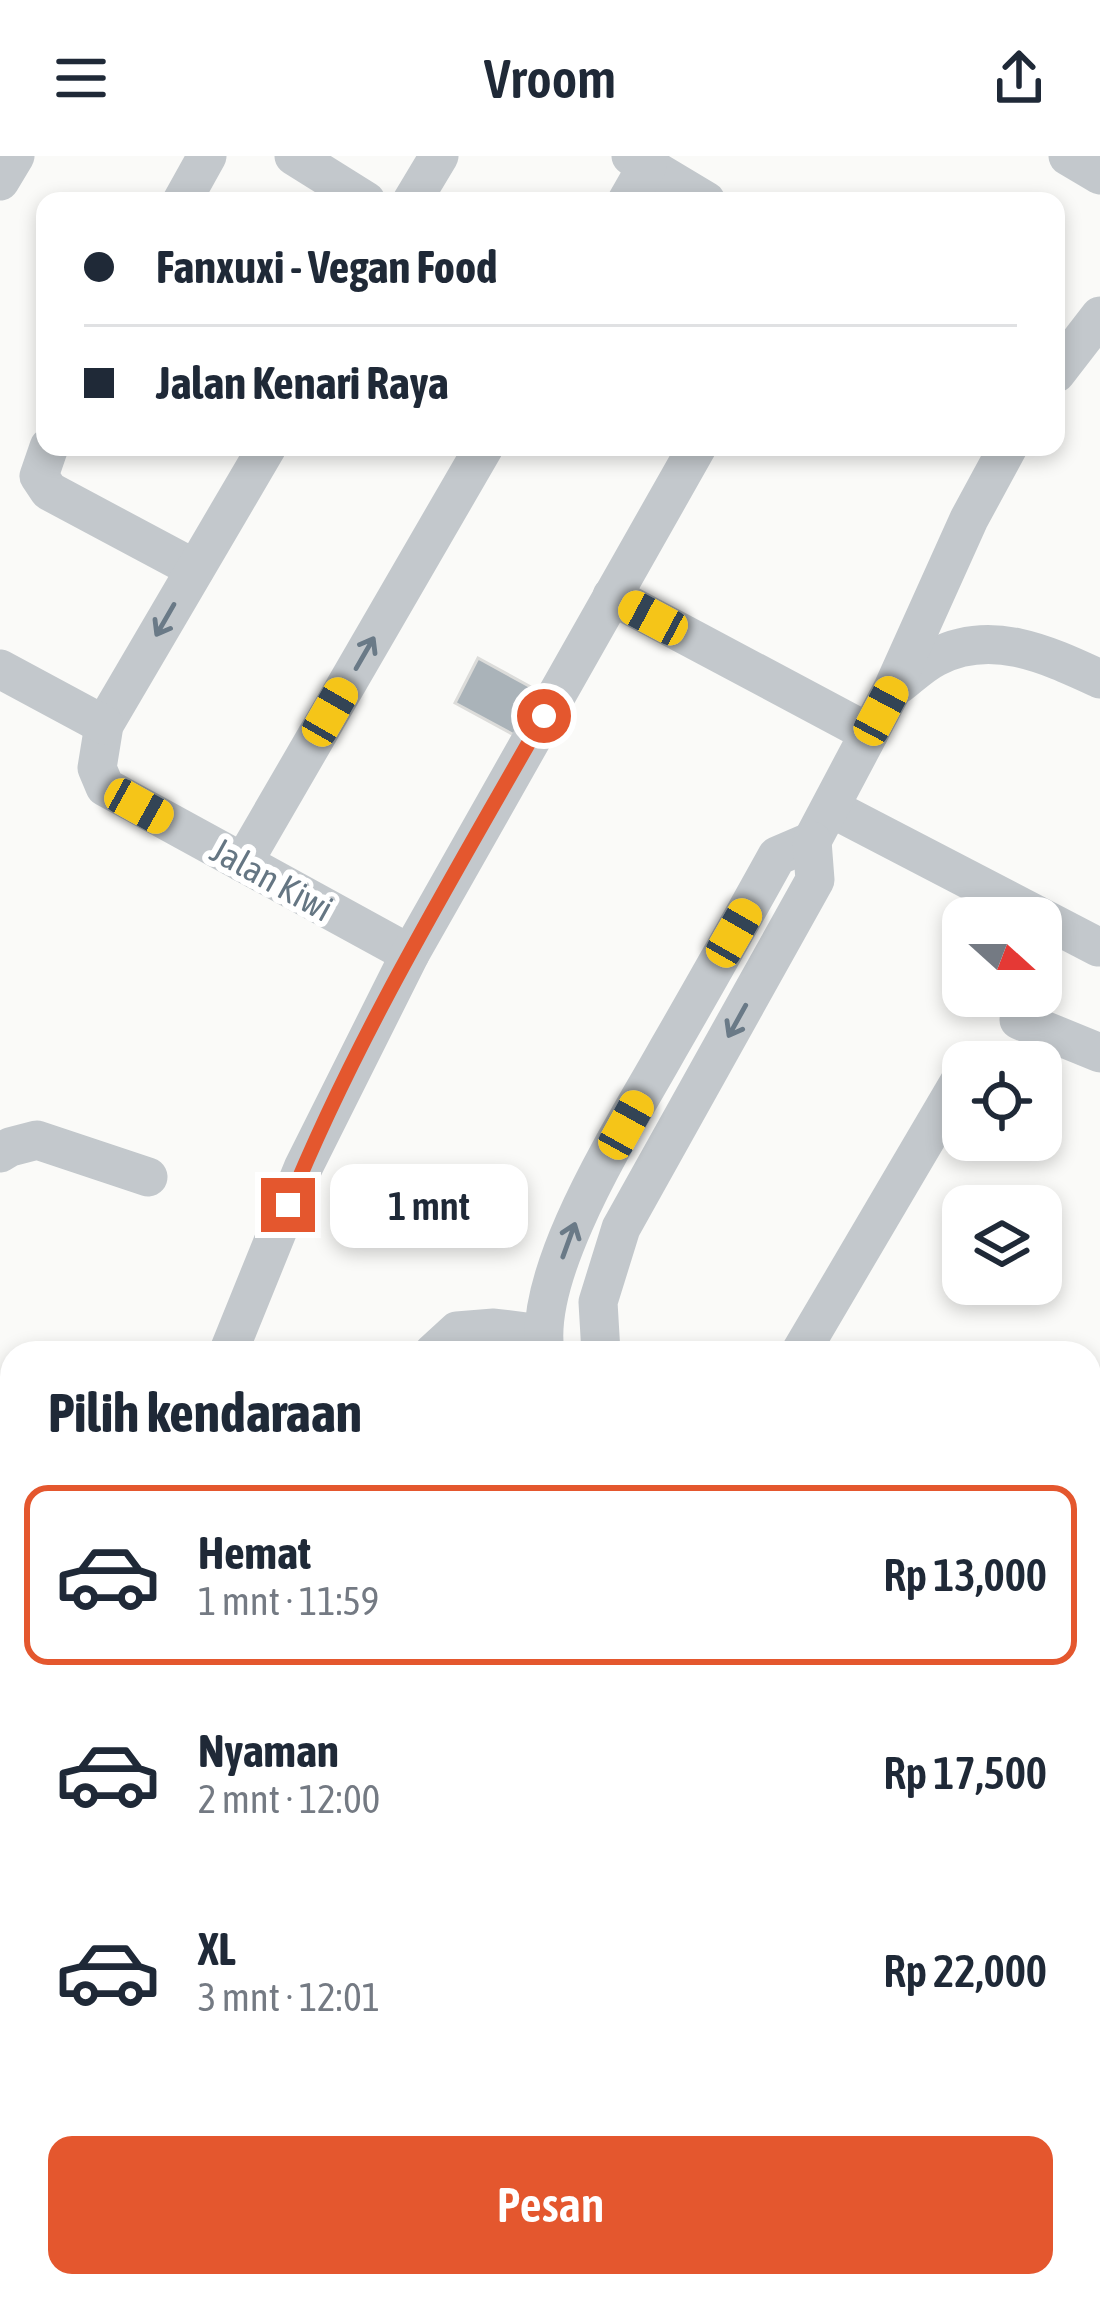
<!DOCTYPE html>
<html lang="id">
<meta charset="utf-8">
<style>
:root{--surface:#fff;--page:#f2f2f3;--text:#1f2937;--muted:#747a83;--line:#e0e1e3;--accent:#e4572e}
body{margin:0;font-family:"Asap Condensed",sans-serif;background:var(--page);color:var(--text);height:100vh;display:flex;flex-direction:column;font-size:45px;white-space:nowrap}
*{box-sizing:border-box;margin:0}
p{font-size:39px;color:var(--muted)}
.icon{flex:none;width:66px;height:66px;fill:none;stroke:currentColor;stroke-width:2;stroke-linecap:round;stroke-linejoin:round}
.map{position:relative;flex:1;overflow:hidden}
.sheet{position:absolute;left:0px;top:1185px;width:1101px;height:957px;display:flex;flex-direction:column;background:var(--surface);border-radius:36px 36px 0 0;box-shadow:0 6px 18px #0003}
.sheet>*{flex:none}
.hud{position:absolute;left:36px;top:36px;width:1029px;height:264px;border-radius:24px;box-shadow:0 6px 18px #0003;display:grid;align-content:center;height:264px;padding:0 48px;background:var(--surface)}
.needle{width:78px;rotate:111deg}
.controls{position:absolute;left:942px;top:741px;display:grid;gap:24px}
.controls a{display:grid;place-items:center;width:120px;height:120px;border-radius:24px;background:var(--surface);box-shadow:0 6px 18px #0003;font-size:60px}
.end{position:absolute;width:54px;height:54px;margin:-27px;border:15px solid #e4572e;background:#fff;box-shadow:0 0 0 6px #fff}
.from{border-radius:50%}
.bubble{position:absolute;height:84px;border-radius:24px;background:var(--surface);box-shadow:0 6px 18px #0003;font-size:39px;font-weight:600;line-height:84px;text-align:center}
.car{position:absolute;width:36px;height:72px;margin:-36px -18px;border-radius:15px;box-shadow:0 0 9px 3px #0007;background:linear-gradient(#f5c518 24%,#345 0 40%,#f5c518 0 76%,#345 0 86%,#f5c518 0)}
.hud b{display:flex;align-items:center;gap:42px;height:114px;font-size:45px}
.hud b+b{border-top:3px solid var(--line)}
.hud i{width:30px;height:30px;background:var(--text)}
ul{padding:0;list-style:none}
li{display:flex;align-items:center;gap:36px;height:180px;margin:0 24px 18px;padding:0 24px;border:6px solid transparent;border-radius:24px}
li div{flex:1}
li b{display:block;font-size:45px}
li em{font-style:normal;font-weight:600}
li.current{border-color:var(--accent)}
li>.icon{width:108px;height:108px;stroke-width:1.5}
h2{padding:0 48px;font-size:54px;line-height:144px}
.button{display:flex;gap:24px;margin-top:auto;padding:24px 48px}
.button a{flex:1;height:138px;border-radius:24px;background:var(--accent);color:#fff;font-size:48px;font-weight:600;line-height:138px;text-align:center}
header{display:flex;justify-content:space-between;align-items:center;height:156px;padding:0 48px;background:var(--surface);font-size:54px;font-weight:600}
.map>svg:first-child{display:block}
</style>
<header><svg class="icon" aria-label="menu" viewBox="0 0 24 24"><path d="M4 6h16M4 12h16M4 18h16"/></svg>Vroom<svg class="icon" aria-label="share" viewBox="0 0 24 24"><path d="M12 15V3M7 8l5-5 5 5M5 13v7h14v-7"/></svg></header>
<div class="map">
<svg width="1100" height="2141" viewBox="0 0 1100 2141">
<rect width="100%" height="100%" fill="#fafaf8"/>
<polygon fill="#aab3b9" stroke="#dcdcda" stroke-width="3" points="478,502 540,536 516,580 455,547"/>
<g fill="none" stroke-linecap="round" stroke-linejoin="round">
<g stroke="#c3c8cc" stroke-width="39">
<polyline points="294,0 366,45"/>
<polyline points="631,0 706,45"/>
<polyline points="1068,0 1100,19"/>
<polyline points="0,25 15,0"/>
<polyline points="182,45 207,0"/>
<polyline points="412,45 439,0"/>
<polyline points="627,45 647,10"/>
<polyline points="1056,217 1100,160"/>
<polyline points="49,291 39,320 49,335 195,413"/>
<polyline points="267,291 104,569 97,612 105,631 410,798"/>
<polyline points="612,440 869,577"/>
<polyline points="0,513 104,569"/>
<path d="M898 529C910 520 922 508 936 501 992 472 1048 499 1100 523"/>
<polyline points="831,652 1098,791"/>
<polyline points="812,685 893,532 969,363 1008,291"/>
<polyline points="243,707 484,291"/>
<polyline points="1019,864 1100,897"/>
<polyline points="0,997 10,991 37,984 148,1021"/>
<polyline points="228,1197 303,1012 410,798 697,291"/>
<polyline points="433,1197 457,1175 494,1172 542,1178"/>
<path d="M545 1197C532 1112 627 967 668 893 705 829 741 765 777 700L812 685"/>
<polyline points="601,1197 598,1146 621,1072 815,724 812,685"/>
<polyline points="800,1197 963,920"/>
<polyline points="1089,1282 1100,1290"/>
<polyline points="0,1335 12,1342"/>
<polyline points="1089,1397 1100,1384"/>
<polyline points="1089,1485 1100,1473"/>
<polyline points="1089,1552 1100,1541"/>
<polyline points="0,1617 12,1601"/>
<polyline points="1089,1637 1100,1645"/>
<polyline points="1089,1708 1100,1716"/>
<polyline points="0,2007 12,1991"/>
<polyline points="1089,2085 1100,2070"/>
<polyline points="229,2130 243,2141"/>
<polyline points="182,2141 190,2130"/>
<polyline points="462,2141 470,2130"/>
<polyline points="753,2141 761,2130"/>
<polyline points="1046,2141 1055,2130"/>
</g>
</g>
<defs><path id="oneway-shaft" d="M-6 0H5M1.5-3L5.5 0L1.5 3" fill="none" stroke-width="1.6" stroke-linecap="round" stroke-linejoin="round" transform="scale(3)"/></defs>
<g stroke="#6a7a87">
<use href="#oneway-shaft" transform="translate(165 464) rotate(120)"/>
<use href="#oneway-shaft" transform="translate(365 497) rotate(-60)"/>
<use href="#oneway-shaft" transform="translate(737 865) rotate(119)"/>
<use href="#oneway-shaft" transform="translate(569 1084) rotate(-70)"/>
</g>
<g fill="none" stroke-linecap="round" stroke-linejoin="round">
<path stroke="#e4572e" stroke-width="15" d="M288 1049C357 879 454 719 544 560"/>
</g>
<g text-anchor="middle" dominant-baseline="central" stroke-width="12" stroke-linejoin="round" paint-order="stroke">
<g font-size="36" fill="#657683" stroke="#fff">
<text transform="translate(272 723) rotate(29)">Jalan Kiwi</text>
</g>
</g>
</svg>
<div class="controls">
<a><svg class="needle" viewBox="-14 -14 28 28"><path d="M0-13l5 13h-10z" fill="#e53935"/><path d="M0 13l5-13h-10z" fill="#747a83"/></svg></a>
<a><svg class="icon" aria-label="locate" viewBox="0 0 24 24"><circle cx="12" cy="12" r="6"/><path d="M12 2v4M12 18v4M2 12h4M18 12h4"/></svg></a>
<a><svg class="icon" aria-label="layers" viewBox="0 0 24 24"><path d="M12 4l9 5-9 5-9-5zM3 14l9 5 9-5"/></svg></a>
</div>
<i class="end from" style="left:544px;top:560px"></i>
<i class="end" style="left:288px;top:1049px"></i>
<div class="bubble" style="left:330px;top:1008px;width:198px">1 mnt</div>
<i class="car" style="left:653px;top:462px;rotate:298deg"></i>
<i class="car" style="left:881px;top:555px;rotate:28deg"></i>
<i class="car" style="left:330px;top:556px;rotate:30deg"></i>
<i class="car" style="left:139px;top:650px;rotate:119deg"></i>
<i class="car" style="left:734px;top:777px;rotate:30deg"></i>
<i class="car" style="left:626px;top:969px;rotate:29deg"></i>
<div class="hud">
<b><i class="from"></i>Fanxuxi - Vegan Food</b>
<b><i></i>Jalan Kenari Raya</b>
</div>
<section class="sheet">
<h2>Pilih kendaraan</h2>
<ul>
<li class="current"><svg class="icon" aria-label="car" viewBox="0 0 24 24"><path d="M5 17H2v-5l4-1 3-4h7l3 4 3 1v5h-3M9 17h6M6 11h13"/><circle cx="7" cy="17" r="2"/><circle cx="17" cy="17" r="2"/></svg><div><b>Hemat</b><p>1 mnt · 11:59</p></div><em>Rp 13,000</em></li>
<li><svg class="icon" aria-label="car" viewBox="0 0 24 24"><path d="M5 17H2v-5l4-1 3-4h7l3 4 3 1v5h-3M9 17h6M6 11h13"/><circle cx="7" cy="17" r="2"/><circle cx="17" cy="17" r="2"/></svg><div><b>Nyaman</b><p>2 mnt · 12:00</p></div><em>Rp 17,500</em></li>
<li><svg class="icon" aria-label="car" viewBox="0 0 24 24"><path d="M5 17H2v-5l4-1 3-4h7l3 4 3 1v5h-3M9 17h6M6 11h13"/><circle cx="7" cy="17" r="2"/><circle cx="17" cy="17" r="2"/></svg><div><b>XL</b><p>3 mnt · 12:01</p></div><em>Rp 22,000</em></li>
</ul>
<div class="button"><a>Pesan</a></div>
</section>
</div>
